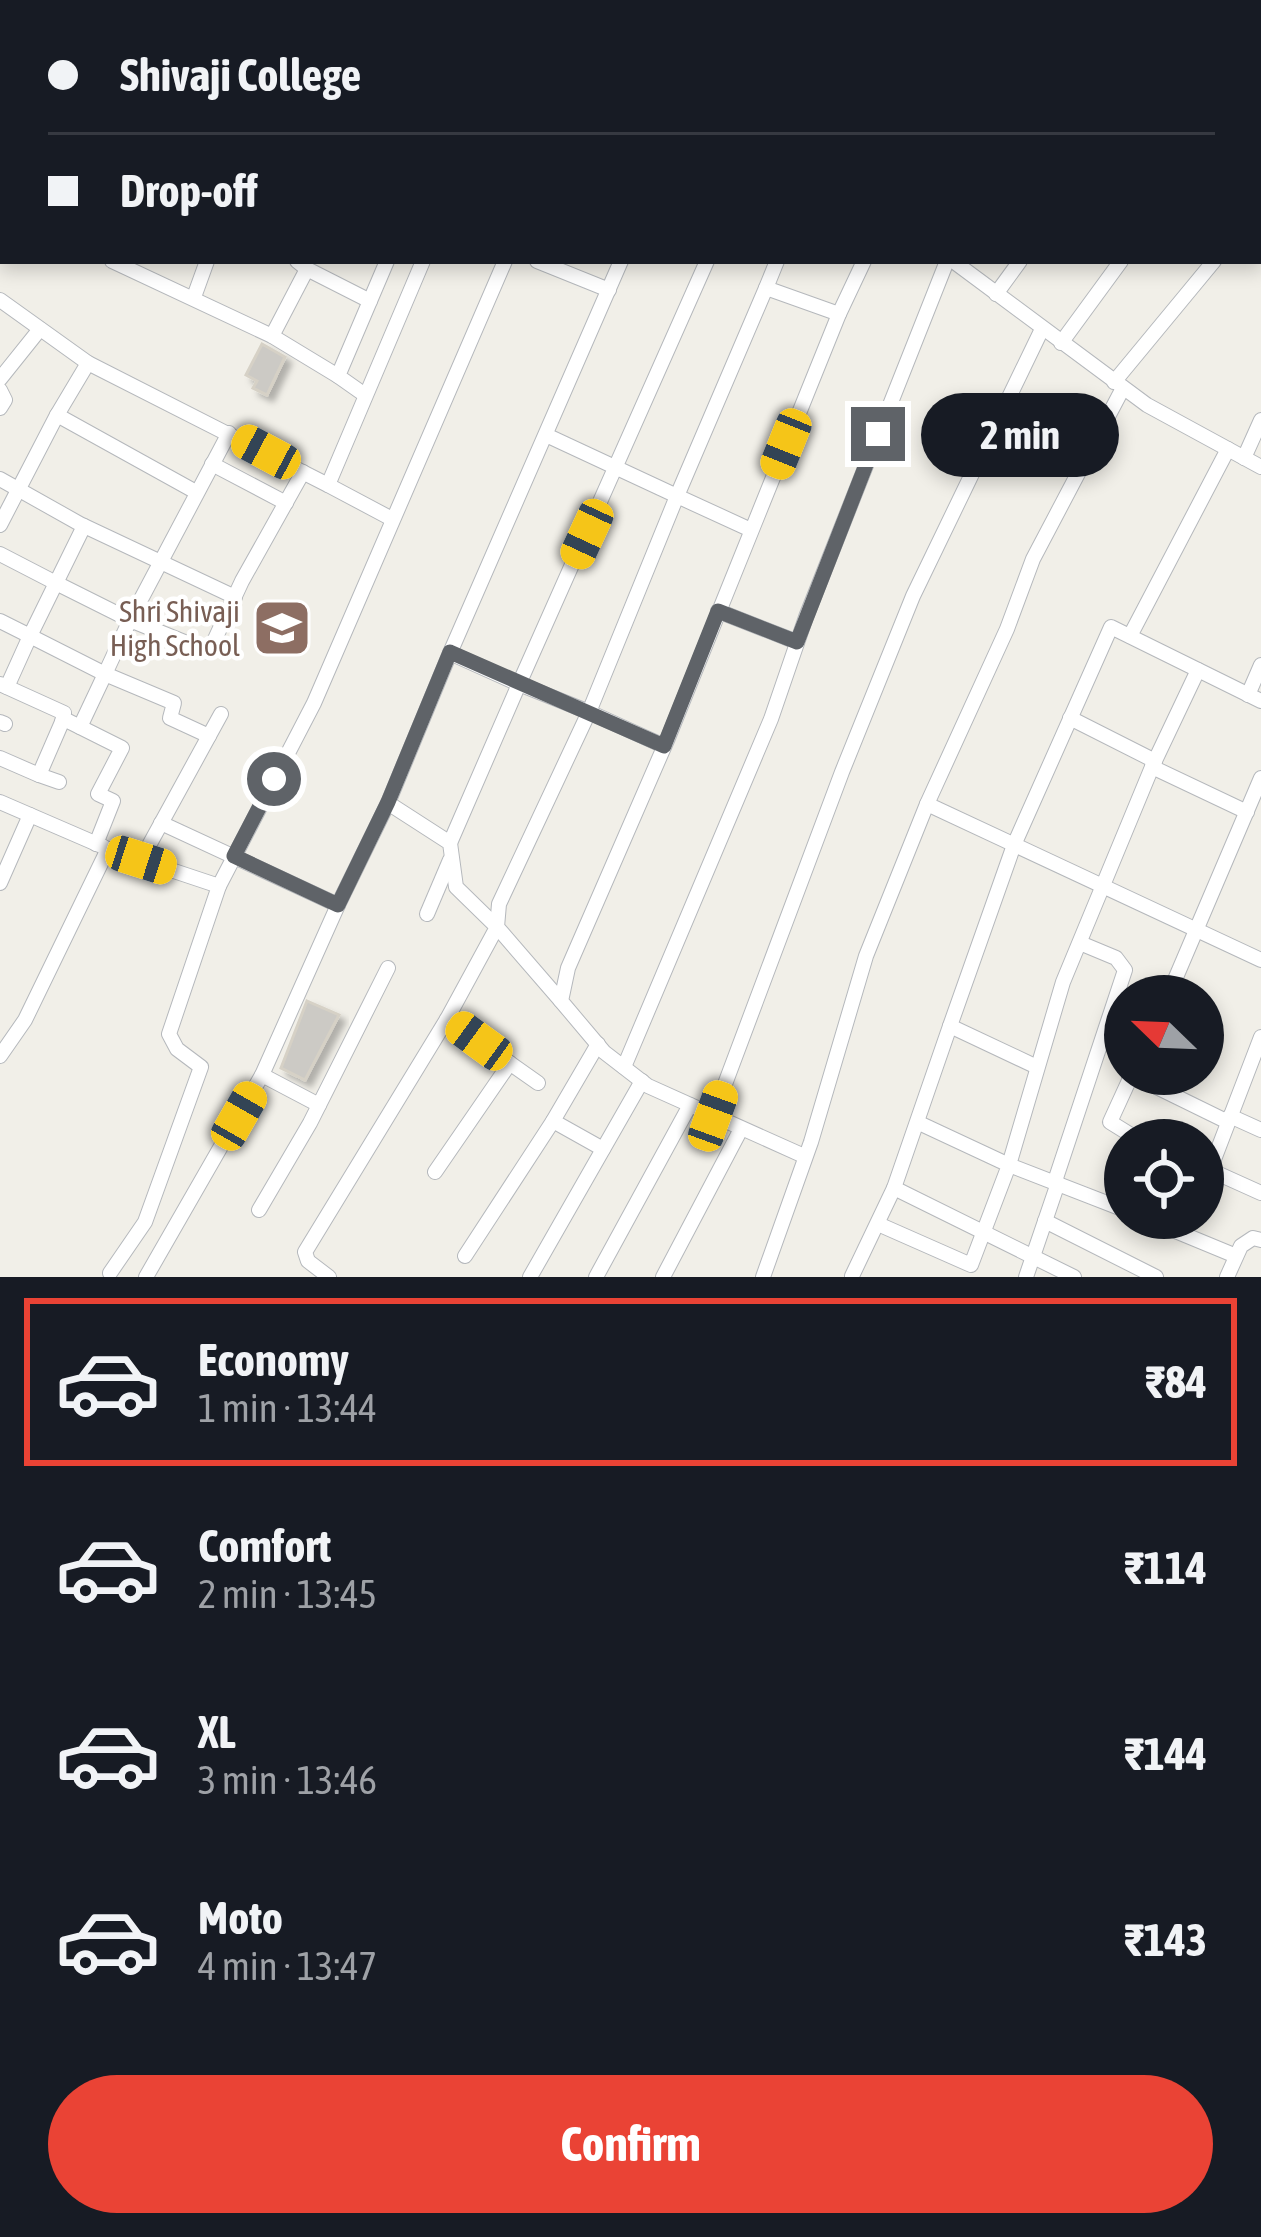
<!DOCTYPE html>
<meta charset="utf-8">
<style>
:root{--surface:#171b24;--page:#20242c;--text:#f1f3f6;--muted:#9ea1a6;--line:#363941;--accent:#ea4335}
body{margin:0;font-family:"Asap Condensed",sans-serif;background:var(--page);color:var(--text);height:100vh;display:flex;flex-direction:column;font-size:45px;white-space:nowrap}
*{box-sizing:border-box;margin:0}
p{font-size:39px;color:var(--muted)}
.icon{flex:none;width:66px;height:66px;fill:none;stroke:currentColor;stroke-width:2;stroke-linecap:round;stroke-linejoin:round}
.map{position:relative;height:1277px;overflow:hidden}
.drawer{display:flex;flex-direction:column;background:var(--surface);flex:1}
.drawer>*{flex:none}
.banner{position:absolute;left:0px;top:0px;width:1263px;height:264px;box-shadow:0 6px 18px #0003;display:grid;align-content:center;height:264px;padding:0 48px;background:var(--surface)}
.needle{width:78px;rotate:293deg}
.fabs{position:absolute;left:1104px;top:975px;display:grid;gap:24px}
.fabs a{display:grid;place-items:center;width:120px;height:120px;border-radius:50%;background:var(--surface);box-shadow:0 6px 18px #0003;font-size:60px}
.end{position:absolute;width:54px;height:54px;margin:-27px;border:15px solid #5f6368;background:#fff;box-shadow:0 0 0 6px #fff}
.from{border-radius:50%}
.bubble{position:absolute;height:84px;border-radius:42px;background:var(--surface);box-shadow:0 6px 18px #0003;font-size:39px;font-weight:700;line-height:84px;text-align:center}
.car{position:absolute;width:36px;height:72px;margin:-36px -18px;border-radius:15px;box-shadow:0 0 9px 3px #0007;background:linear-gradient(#f5c518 24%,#345 0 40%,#f5c518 0 76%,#345 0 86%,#f5c518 0)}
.banner b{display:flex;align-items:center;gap:42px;height:114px;font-size:45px}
.banner b+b{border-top:3px solid var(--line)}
.banner i{width:30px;height:30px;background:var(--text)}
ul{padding:21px 0 0;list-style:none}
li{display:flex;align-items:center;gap:36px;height:168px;margin:0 24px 18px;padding:0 24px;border:6px solid transparent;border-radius:0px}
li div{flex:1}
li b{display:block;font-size:45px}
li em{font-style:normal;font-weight:700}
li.active{border-color:var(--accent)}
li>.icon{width:108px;height:108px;stroke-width:1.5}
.cta{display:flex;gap:24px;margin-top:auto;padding:24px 48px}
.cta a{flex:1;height:138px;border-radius:72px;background:var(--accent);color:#fff;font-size:48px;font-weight:700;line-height:138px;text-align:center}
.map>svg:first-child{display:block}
</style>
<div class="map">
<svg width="1261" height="1277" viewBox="0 0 1261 1277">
<defs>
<filter id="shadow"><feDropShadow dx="6" dy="6" stdDeviation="3" flood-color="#0004"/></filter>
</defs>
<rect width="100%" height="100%" fill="#f1efe8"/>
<g fill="#cccac5" stroke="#d6d1c6" stroke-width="3" filter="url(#shadow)">
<polygon points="262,344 285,357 267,395 253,388 257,381 246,375"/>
<polygon points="307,1001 339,1015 305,1080 281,1068"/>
</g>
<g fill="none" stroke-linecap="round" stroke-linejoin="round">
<g stroke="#b5b8bc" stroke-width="16">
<g id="street">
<polyline points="62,0 67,3"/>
<polyline points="341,0 345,3"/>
<polyline points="413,0 415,3"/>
<polyline points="676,0 678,3"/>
<polyline points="889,0 893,3"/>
<polyline points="129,3 132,0"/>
<polyline points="232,3 234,0"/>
<polyline points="306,3 307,0"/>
<polyline points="470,3 471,0"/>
<polyline points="530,3 532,0"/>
<polyline points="621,3 623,0"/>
<polyline points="836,3 838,0"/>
<polyline points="944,3 946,0"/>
<polyline points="1057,3 1059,0"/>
<polyline points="1155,3 1157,0"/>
<polyline points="1207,3 1209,0"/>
<polyline points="0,45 3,46"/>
<polyline points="1260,69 1261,68"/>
<polyline points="1260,206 1261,205"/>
<polyline points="0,219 3,220"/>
<polyline points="112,261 272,336 338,376"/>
<polyline points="537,261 609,290"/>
<polyline points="777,261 766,288 839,314"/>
<polyline points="953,261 1147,405 1261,467"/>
<polyline points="307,269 370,301"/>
<polyline points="996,294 1020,261"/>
<polyline points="194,297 207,261"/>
<polyline points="0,300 88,363"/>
<polyline points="272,336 307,269 297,261"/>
<polyline points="1061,343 1121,261"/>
<polyline points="0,379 40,329"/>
<polyline points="1114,382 1214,261"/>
<polyline points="1123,388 1033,559 1007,629 927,804 1261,960"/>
<polyline points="0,390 5,400 0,408"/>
<polyline points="365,395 338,376 387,261"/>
<polyline points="546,435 677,496 589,712 664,746"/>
<polyline points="1244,458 1261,420"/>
<polyline points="212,464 286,503"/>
<polyline points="0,479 80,524 235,597"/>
<polyline points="196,492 57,415 88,363 328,485"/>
<polyline points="392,519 328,485 423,261"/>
<polyline points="0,525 57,415"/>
<polyline points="751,530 677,496 766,288"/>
<polyline points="0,554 56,583 84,526"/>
<polyline points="718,611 797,642"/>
<polyline points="0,621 30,636 56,583 130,620 229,433"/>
<polyline points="1130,636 1228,449"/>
<polyline points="450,653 388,803 450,843 456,887 497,927 447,1019 538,1083"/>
<polyline points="1198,670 1152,767 1247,812"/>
<polyline points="0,684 64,713 62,722"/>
<polyline points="7,687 30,636 105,674 130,620 209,652 242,581 303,472"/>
<polyline points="1248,695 1261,665"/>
<polyline points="1070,718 1155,761"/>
<polyline points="0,722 5,724"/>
<polyline points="80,727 105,674 174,703 170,718 209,736"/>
<polyline points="0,758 39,775"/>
<polyline points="59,782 39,775 62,722 66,720 122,748 98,794 113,801 96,844"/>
<polyline points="0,802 104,847"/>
<polyline points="161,823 338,905 388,803"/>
<polyline points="450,843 519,684 450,653 621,261"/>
<polyline points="141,860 221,714"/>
<polyline points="0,883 30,815"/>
<polyline points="427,914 450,860"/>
<polyline points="1168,996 1261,778"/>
<polyline points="561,1001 497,927 499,904 589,712 519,684 707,261"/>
<polyline points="1261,1037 1210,1170 1261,1193"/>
<polyline points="598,1044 553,1121 603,1149"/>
<polyline points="0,1056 25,1020 108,849 219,886 314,703 505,261"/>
<polyline points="624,1067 771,719 806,617 947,261"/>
<polyline points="1037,1067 950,1026 1014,845 1111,627 1261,701"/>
<polyline points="1132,1074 1110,1122 1139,1140"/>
<polyline points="262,1075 319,1105"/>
<polyline points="1132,1075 1228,1122"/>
<polyline points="713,1116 842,772 913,596 1042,329"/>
<polyline points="1230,1116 1261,1130"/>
<polyline points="804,1156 648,1086 604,1052 561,1001 568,968 668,738 839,314 864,261"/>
<polyline points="435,1172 510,1063"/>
<polyline points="1055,1181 1125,970 1116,958 1080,943"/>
<polyline points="894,1188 1074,1277"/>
<polyline points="259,1210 310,1123 388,968"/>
<polyline points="1125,1210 1009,1165 1063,982 1152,767"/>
<polyline points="1144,1218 1236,1256"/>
<polyline points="1045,1221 1156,1277"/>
<polyline points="878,1224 971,1265 1009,1165 919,1123"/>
<polyline points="465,1256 553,1121"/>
<polyline points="110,1273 145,1222 201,1067 177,1049 169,1034 219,886"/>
<polyline points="852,1276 894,1188 950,1026"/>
<polyline points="146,1277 262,1075 338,905"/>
<polyline points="329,1277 308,1261 305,1252 447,1019"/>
<polyline points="530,1277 642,1081"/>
<polyline points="596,1277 690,1105"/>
<polyline points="663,1277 741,1129"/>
<polyline points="763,1277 811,1142 866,956 927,804"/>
<polyline points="1026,1277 1058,1183"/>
<polyline points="1227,1277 1241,1246 1253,1238 1261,1240"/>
</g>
</g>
<use href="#street" stroke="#fff" stroke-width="14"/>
</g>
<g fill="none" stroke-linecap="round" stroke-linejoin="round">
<polyline stroke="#5f6368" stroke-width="15" points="274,779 234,856 338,905 388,802 450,652 664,746 718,611 797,642 878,434"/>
</g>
<defs>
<g id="school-square" transform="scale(3)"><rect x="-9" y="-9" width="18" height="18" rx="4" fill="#8d6e63" stroke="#fff"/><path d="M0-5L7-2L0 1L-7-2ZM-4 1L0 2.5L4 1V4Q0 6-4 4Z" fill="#fff"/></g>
</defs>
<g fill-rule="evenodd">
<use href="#school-square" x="282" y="628"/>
</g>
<g text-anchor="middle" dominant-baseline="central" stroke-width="9" stroke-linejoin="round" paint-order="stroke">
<g font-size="30" fill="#785e54" stroke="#fff" text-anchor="end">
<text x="240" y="611">Shri Shivaji<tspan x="240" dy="34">High School</tspan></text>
</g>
</g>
</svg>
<div class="fabs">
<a><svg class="needle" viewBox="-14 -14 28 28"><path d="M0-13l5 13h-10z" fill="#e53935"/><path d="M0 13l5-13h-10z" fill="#9ea1a6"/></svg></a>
<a><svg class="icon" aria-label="locate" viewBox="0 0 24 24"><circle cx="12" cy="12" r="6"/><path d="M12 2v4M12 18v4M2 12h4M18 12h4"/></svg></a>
</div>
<i class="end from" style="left:274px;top:779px"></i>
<i class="end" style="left:878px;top:434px"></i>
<div class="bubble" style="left:921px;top:393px;width:198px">2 min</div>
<i class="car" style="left:786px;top:444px;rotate:202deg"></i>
<i class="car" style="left:266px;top:452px;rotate:298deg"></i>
<i class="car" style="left:587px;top:534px;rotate:205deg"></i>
<i class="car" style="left:141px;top:860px;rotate:108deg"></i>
<i class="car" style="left:479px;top:1041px;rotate:306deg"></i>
<i class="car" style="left:239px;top:1116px;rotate:30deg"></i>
<i class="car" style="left:713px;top:1116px;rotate:20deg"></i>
<div class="banner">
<b><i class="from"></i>Shivaji College</b>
<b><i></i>Drop-off</b>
</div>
</div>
<section class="drawer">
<ul>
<li class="active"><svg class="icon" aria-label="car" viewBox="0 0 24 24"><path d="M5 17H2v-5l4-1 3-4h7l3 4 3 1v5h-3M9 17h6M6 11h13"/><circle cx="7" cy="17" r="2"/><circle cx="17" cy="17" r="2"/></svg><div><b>Economy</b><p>1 min · 13:44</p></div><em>₹84</em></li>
<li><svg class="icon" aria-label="car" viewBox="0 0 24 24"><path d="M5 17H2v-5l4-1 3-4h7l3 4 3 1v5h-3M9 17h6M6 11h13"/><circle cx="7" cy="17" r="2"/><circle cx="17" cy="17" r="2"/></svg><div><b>Comfort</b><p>2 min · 13:45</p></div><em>₹114</em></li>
<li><svg class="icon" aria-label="car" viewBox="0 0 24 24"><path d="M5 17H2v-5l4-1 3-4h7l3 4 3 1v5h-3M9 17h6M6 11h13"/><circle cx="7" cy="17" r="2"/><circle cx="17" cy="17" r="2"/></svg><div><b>XL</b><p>3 min · 13:46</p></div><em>₹144</em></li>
<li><svg class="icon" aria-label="car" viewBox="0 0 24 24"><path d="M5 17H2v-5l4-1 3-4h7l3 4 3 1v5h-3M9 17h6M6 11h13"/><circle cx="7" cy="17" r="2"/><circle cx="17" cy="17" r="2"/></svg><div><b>Moto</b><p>4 min · 13:47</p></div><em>₹143</em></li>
</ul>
<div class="cta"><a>Confirm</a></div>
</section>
